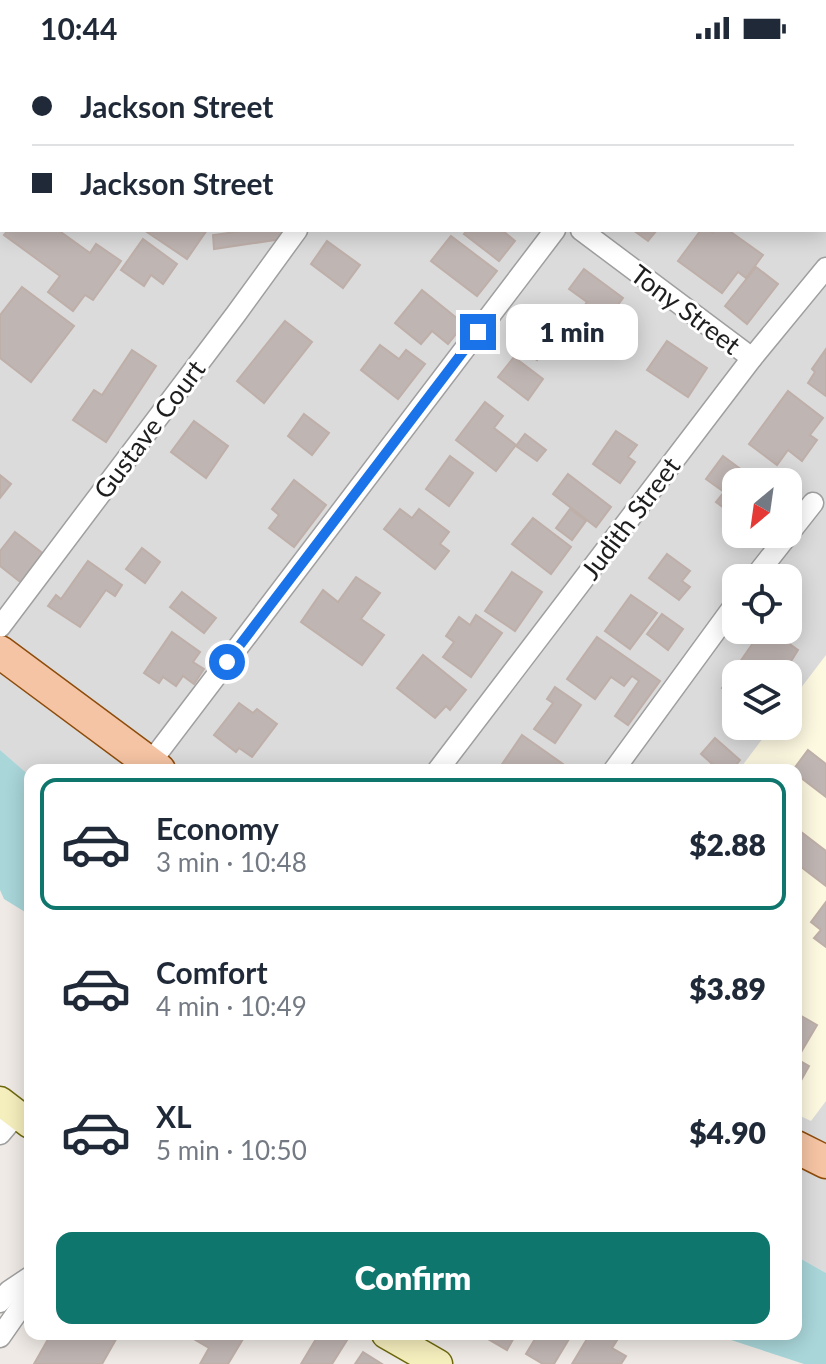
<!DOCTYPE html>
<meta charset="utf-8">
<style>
:root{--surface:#fff;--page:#f2f2f3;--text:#1f2937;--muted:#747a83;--line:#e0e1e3;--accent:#0f766e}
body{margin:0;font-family:Lato,sans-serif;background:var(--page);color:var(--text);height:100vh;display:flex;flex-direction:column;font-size:30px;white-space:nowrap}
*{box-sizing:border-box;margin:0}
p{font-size:26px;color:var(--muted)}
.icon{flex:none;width:44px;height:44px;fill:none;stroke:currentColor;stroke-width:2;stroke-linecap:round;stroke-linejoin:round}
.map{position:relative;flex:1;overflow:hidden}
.sheet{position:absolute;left:24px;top:708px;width:778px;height:576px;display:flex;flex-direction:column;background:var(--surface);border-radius:16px;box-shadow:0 4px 20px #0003}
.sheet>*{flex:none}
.hud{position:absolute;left:0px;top:0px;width:826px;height:176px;box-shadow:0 4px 20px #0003;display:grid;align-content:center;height:176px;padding:0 32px;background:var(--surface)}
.needle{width:52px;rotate:209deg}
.tools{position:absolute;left:722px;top:412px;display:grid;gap:16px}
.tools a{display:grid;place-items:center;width:80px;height:80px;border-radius:16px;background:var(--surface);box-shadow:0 4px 20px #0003;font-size:40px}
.end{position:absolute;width:36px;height:36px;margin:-18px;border:10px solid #1a73e8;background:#fff;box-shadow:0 0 0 4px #fff}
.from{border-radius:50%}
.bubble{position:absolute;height:56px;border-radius:16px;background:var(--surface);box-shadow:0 4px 20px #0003;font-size:26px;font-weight:800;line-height:56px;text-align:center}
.hud b{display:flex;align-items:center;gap:28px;height:76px;font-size:30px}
.hud b+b{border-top:2px solid var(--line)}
.hud i{width:20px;height:20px;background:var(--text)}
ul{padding:14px 0 0;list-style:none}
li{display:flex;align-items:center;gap:24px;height:132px;margin:0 16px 12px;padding:0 16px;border:4px solid transparent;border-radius:16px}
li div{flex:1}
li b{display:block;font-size:30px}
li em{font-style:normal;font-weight:800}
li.selected{border-color:var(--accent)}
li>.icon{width:72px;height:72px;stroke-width:1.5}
.action{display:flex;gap:16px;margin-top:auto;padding:16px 32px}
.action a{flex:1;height:92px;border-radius:16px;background:var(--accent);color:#fff;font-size:32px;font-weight:800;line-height:92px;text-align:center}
.status{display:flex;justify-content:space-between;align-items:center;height:56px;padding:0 40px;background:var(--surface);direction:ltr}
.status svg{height:22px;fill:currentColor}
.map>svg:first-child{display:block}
</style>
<div class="status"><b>10:44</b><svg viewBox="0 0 49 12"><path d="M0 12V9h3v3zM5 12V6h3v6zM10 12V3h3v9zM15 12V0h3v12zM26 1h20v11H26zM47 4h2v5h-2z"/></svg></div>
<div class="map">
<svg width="826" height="1308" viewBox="0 0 826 1308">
<rect width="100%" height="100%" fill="#efeae5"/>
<path fill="#dcdbdc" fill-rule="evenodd" d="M0 0H826V1217L796 1200V714H30V720L0 694ZM2 2H824V174H2ZM736 426H788V478H736ZM736 522H788V574H736ZM736 618H788V670H736Z"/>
<polygon fill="#fdf8e0" points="826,599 826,1045 811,1065 796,1058 796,714 739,714 772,670 788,670 788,649"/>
<g fill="#a9d6d9">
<polygon points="0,694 30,720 30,859 4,843 0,834"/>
<polygon points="796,1200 826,1217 826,1308 804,1308 731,1284 721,1278 796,1278"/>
</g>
<g fill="#bfb5b2" stroke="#bfafa9" stroke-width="2">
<polygon points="8,174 58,174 90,197 96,188 121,205 93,244 85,239 73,255 48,236 60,220 4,179"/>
<polygon points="144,174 207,174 187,203"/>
<polygon points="250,174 288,174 289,182 214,193 213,179"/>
<polygon points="467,174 502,174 515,185 499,205 464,178"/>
<polygon points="633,174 657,174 648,185"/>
<polygon points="701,174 708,174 713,177 715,174 728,174 763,199 746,222 738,216 722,237 678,205"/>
<polygon points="451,180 497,215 477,240 431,205"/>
<polygon points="143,183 177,208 163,228 151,219 144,230 121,214"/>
<polygon points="327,185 360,209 343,232 311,208"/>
<polygon points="756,211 778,228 747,268 725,250"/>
<polygon points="584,213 623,242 600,273 579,257 587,246 569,233"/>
<polygon points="22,231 74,270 31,326 0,302 0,259"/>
<polygon points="422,234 464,268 448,288 432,275 421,288 395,267"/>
<polygon points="549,252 575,270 553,302 543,295 537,304 521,293"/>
<polygon points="285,265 312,286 264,347 237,325"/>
<polygon points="667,285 707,312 688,341 647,314"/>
<polygon points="380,289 399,303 406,294 425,308 398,343 361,314"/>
<polygon points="826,293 826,340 808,327 815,316 812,313"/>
<polygon points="132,294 156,310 106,386 73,364 94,334 102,339"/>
<polygon points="514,301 543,323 528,344 498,321"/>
<polygon points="788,335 823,362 810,379 817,384 802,405 788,394 777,409 749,388"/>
<polygon points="485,346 503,360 494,372 516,389 496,415 456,384"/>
<polygon points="304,358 329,377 312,399 288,380"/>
<polygon points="194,365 228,390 206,422 171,396"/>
<polygon points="616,375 637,389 628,401 635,406 620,427 593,408"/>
<polygon points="525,378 546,394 537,405 516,390"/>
<polygon points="450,400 473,417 449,450 426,433"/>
<polygon points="723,400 758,426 736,426 736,461 716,446 724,436 706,423"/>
<polygon points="568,418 611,451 596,471 553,438"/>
<polygon points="0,419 11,428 0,442"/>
<polygon points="294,424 326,449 294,491 269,472 279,459 272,453"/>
<polygon points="400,453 412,462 419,453 449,476 440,488 449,495 435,513 384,473"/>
<polygon points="570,453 586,465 572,484 556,472"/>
<polygon points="533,462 571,491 551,518 512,488"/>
<polygon points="15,476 45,499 23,528 0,510 0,495"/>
<polygon points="142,492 160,506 145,527 126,513"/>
<polygon points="667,498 690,515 682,525 690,531 679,544 649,522"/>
<polygon points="88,505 122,529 115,540 106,534 80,571 48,550 56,539 61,543"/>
<polygon points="512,516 542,536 515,575 485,555"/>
<polygon points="356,521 380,537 361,563 384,579 362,609 301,566 323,534 338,546"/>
<polygon points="182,536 216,562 204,577 170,551"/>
<polygon points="631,539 657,557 630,593 605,575"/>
<polygon points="662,558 683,573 668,594 647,578"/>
<polygon points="476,559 502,577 471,621 443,601 454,586 446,580 459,561 470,569"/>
<polygon points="762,574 770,574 798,594 783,618 736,618 736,642 722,632"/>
<polygon points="172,576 200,596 193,606 204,613 194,628 183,620 176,630 163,621 159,627 144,617"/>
<polygon points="597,581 660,625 628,669 615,660 639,625 632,620 624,630 611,621 595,643 567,623"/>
<polygon points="423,599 466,634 450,654 446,650 435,662 397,632"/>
<polygon points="555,631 581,649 555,687 534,673 553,647 547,643"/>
<polygon points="239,647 253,657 257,653 277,668 252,701 239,692 236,696 214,679"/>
<polygon points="522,679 563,708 559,714 498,714"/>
<polygon points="715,682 740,704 732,714 719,714 701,698"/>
<polygon points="808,694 826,708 826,741 796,718 796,714 793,714"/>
<polygon points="796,772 826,795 826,830 796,807"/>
<polygon points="826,846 826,891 814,882 821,874 811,866"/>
<polygon points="796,957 817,969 797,1003 809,1010 799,1028 796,1026"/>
<polygon points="51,1278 119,1278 102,1308 34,1308"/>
<polygon points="195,1278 246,1278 228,1308 200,1308 209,1292 192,1282"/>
<polygon points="319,1278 336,1278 347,1284 332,1308 301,1308"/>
<polygon points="484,1278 516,1278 507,1294 483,1280"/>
<polygon points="538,1278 572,1278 554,1308 543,1308 526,1298"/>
<polygon points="590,1278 621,1278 612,1292 626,1300 621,1308 572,1308"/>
<polygon points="363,1296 382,1308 355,1308"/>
</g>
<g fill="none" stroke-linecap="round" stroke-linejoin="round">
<g stroke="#9f9f9f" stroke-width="23">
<g id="street">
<polyline points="431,2 433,0"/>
<polyline points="696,2 697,0"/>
<polyline points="581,174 752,302"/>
<polyline points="754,522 813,447"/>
<polyline points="0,571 236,258 297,174"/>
<polyline points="150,707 555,174"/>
<polyline points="438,714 752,302 826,212"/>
<polyline points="614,714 736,547"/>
<polyline points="0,1078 17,1058"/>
<polyline points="0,1246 9,1235 30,1221"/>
<polyline points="0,1281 30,1238"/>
</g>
</g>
<g stroke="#6e680d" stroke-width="31">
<g id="secondary">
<polyline points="81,2 82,0"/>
<polyline points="0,109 2,106"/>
<polyline points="0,1045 30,1068"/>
<polyline points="386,1278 438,1308"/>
</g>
</g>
<g stroke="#8e4c0b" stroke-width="35">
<g id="primary">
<polyline points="0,596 159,714"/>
<polyline points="796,1091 826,1106"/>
</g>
</g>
<use href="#street" stroke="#fff" stroke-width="20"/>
<use href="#secondary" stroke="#f5eebd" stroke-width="28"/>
<use href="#primary" stroke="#f5c4a4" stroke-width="32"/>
</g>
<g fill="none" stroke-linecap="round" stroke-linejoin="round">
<polyline stroke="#1a73e8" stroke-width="10" points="227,606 478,276"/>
</g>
<g text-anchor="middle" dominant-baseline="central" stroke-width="6" stroke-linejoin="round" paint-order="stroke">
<g font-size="26" fill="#1e1e1e" stroke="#fff">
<text transform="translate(686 253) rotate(37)">Tony Street</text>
<text transform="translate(149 373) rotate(-53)">Gustave Court</text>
<text transform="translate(630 462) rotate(-53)">Judith Street</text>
</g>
</g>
</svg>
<div class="tools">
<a><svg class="needle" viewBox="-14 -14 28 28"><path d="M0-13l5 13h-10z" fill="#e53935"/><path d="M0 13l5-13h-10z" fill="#747a83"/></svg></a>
<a><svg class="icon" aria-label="locate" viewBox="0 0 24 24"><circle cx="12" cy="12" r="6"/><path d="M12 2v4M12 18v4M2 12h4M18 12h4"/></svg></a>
<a><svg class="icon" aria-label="layers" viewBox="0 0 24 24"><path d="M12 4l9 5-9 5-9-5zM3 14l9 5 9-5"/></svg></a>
</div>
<i class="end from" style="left:227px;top:606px"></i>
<i class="end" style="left:478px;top:276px"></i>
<div class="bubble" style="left:506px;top:248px;width:132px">1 min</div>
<div class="hud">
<b><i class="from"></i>Jackson Street</b>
<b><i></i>Jackson Street</b>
</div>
<section class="sheet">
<ul>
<li class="selected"><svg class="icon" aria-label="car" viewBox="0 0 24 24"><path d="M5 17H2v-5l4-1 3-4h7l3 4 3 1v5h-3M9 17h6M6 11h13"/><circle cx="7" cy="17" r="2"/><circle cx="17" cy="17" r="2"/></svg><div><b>Economy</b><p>3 min · 10:48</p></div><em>$2.88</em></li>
<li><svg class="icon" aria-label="car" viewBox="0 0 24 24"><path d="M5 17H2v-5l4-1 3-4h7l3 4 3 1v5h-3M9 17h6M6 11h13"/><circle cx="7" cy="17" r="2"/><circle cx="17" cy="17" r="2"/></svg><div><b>Comfort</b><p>4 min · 10:49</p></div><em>$3.89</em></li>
<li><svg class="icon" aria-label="car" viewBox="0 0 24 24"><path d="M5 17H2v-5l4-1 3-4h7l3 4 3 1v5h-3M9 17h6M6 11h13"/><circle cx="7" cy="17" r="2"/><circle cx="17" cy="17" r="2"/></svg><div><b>XL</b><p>5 min · 10:50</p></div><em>$4.90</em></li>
</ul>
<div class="action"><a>Confirm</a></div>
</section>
</div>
